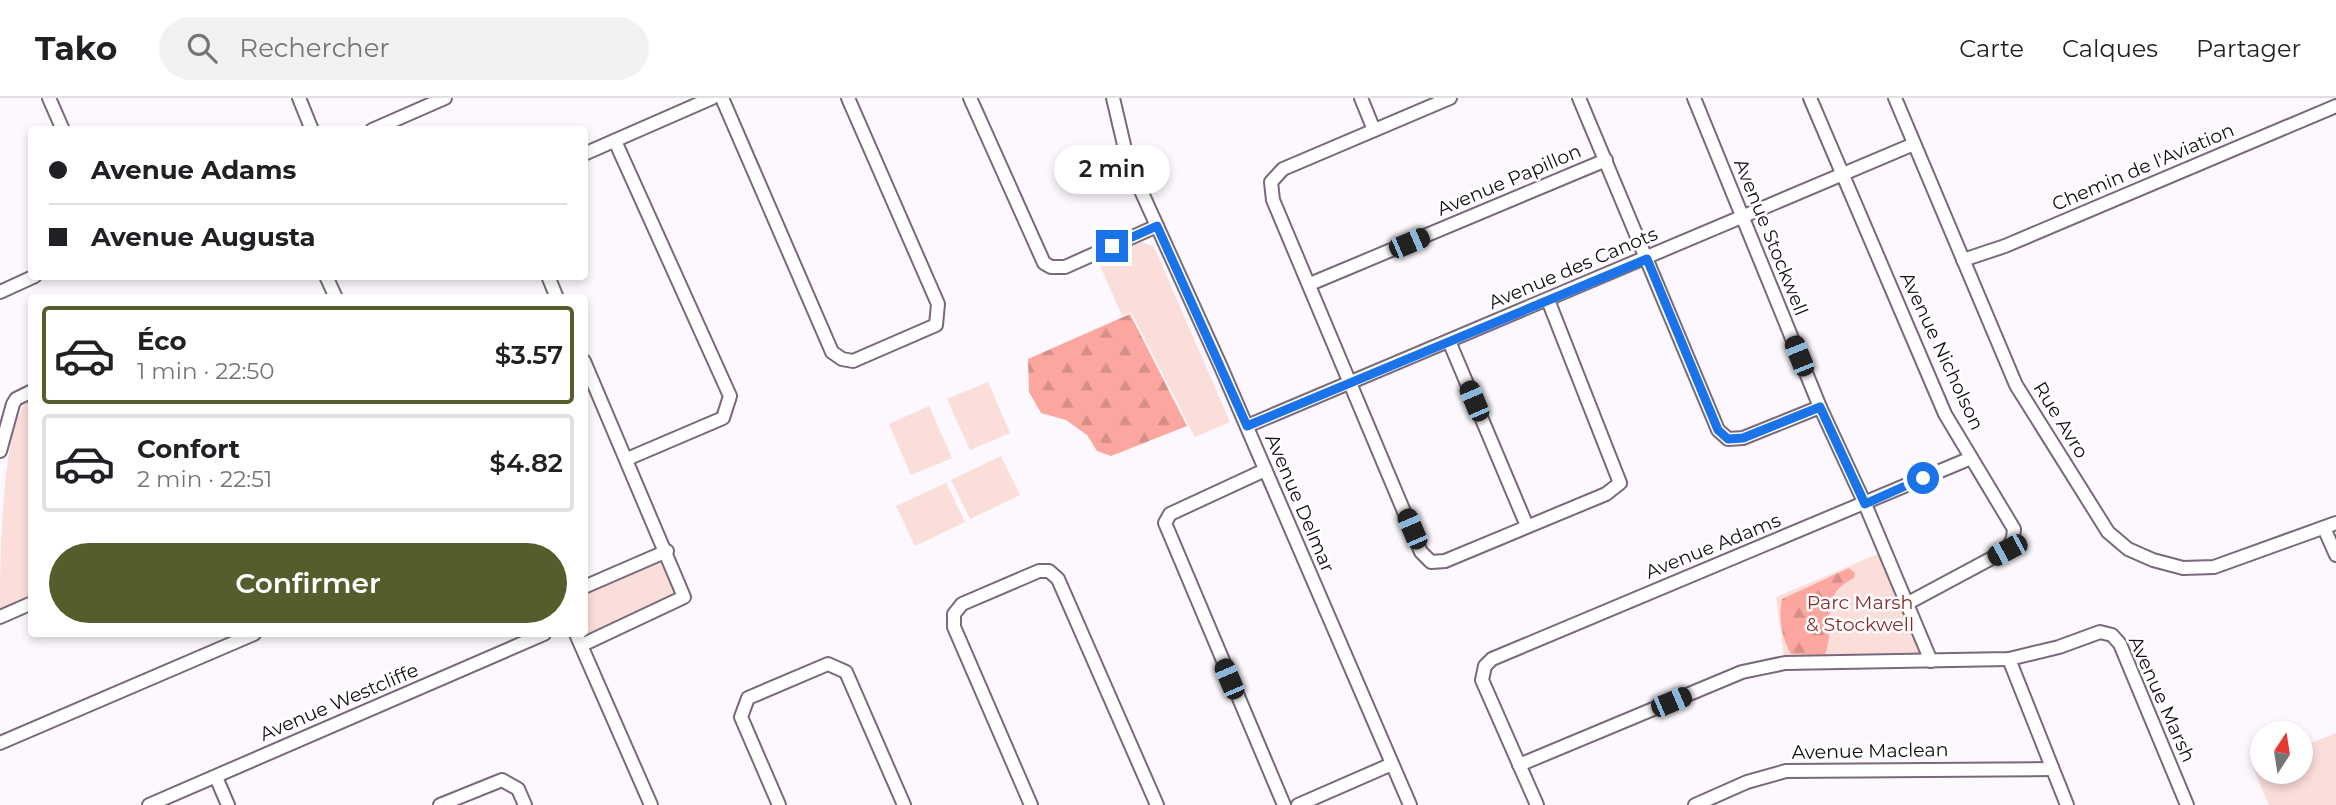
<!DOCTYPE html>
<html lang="fr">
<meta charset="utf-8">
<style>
:root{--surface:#fff;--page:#f2f2f2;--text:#202124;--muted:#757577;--line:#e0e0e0;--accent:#565d2c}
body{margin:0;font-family:Montserrat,sans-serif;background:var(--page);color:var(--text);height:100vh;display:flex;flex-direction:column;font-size:26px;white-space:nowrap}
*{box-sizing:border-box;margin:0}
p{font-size:23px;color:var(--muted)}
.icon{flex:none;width:38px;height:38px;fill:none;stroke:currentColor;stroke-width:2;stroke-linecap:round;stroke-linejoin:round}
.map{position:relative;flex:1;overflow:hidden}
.drawer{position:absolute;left:28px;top:196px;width:560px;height:343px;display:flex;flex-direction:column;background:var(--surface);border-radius:7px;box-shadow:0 4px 10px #0003}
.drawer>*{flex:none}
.hud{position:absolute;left:28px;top:28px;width:560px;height:154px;border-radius:7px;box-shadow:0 4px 10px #0003;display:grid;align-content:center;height:154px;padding:0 21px;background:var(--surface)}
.needle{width:46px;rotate:12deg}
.controls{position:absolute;left:2250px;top:623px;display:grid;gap:14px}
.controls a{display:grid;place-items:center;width:63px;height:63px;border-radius:50%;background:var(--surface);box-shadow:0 4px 10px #0003;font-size:35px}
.end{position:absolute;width:32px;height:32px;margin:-16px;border:9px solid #1a73e8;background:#fff;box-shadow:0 0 0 4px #fff}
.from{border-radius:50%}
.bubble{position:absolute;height:49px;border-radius:24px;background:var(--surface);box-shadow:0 4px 10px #0003;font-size:23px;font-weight:600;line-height:49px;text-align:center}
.car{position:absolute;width:21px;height:42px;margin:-21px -10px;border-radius:9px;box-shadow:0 0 5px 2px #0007;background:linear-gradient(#222 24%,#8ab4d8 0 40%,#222 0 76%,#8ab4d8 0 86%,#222 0)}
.hud b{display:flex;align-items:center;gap:24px;height:66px;font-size:26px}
.hud b+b{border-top:2px solid var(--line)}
.hud i{width:18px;height:18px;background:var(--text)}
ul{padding:12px 0 0;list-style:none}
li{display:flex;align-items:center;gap:21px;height:98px;margin:0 14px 10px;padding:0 7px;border:4px solid var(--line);border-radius:7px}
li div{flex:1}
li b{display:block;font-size:26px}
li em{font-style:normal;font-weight:600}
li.on{border-color:var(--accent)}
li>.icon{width:63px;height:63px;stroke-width:1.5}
.cta{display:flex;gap:14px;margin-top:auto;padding:14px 21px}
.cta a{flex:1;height:80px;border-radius:42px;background:var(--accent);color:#fff;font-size:28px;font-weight:600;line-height:80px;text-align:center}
header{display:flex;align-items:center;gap:42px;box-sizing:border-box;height:98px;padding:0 35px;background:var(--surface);border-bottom:2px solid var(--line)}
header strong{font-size:33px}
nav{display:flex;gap:38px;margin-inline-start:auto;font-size:24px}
.search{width:490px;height:63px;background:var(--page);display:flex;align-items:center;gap:18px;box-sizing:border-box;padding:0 24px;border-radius:38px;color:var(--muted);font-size:26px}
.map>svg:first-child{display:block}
</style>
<header>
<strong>Tako</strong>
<div class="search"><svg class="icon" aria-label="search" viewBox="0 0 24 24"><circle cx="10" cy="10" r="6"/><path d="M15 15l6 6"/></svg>Rechercher</div>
<nav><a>Carte</a><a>Calques</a><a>Partager</a></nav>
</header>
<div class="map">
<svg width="2336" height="707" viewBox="0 0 2336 707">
<defs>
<pattern id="forest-firs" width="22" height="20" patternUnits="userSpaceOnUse" patternTransform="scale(1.75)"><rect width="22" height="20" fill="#fba69f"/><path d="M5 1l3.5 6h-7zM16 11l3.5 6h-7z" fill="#d68e88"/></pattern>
</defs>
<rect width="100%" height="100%" fill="#fcf8fd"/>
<g fill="#fbddda">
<polygon points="1142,144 1154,149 1230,324 1195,339 1131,214 1122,218 1120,213 1098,163"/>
<polygon points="988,284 1010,335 970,352 947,301"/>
<path d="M31 301V500L0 514C0 474 0 318 31 301Z"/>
<polygon points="929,308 952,360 911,377 889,326"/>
<polygon points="1001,358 1020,397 970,421 951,382"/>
<polygon points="946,385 965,424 915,448 896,408"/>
<polygon points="1885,453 1931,563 1785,565 1776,499"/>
<polygon points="661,459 676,495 586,538 584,492"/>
<polygon points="2336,635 2336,707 2269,707 2253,669 2263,665 2263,674 2301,674 2301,649"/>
</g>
<g fill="url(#forest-firs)">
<polygon points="1130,216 1187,328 1111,358 1097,353 1087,337 1066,322 1041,315 1029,294 1028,261"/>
<path d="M1849 470 1855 475 1854 480C1815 500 1838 522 1825 557L1791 556C1782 541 1778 519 1782 501Z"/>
</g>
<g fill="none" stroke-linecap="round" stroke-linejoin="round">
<g stroke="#79697b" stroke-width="16">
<g id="minor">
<polyline points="49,0 63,32"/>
<polyline points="299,0 312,32"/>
<polyline points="722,0 832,254 842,261 853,263 936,227 938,206 848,0"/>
<polyline points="970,0 1044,165 1051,169 1065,169 1157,128"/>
<polyline points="1113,0 1128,64 1221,269 1410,707"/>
<polyline points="1361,0 1374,32"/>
<polyline points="1450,0 1283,71 1271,84 1273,102 1421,454 1431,464 1445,463 1606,396 1620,385 1548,202"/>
<polyline points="1579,0 1718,332 1728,341 1743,340 1820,309"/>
<polyline points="1694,0 1820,309 1865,406 1931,563"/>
<polyline points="1810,0 1945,316 2014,431 2013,440 2007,452 1908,505"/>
<polyline points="1895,0 2016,287 2108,434 2128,451 2153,462 2183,470 2214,469 2336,425"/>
<polyline points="372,32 445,0"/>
<polyline points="615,43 730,298 723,320 627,361"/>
<polyline points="584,56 712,0"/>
<polyline points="1963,162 2005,148 2336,8"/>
<polyline points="326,178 336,200"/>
<polyline points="548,178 557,200"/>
<polyline points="1310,186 1606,62"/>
<polyline points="0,194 35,178"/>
<polyline points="1449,243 1527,428"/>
<polyline points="1247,328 1914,46"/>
<polyline points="0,353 13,306 16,301 32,293"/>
<polyline points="1265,372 1170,416 1165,425 1284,707"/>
<polyline points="2324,430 2336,457"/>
<polyline points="584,489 667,453"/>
<polyline points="0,519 32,505"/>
<polyline points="576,536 651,707"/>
<polyline points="582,547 684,499 584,263"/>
<polyline points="2009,561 2067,707"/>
<polyline points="0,645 254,536"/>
<polyline points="1519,667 1742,574 1785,565 2009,561 2059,549 2100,534 2112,537 2120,546 2187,707"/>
<polyline points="216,679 228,707"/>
<polyline points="149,707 544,536"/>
<polyline points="440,707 502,682 518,691 525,707"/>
<polyline points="779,707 741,619 748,600 828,566 846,574 904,707"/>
<polyline points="1031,707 954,529 954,516 962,506 1039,473 1049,473 1058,481 1157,707"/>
<polyline points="1298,707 1392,666"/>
<polyline points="1537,707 1482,582 1485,568 1492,561 1971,360"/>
<polyline points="1695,707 1747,684 1786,673 2052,671"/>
</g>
</g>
<use href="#minor" stroke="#fff" stroke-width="12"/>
</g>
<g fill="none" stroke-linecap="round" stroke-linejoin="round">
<polyline stroke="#1a73e8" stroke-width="9" points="1112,148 1157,128 1247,328 1647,161 1718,332 1728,341 1743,340 1820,309 1865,406 1923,380"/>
</g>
<g text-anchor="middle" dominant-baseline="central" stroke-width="5" stroke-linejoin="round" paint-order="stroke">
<g font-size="19" fill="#130d13" stroke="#fff">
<text transform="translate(2143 69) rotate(-23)">Chemin de l'Aviation</text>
<text transform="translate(1509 82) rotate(-23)">Avenue Papillon</text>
<text transform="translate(1771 139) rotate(68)">Avenue Stockwell</text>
<text transform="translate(1573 170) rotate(-23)">Avenue des Canots</text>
<text transform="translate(1942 253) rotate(65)">Avenue Nicholson</text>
<text transform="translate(2061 322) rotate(58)">Rue Avro</text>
<text transform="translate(1300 405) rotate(67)">Avenue Delmar</text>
<text transform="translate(1713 448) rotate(-22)">Avenue Adams</text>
<text transform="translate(2162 601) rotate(66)">Avenue Marsh</text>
<text transform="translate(339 604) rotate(-23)">Avenue Westcliffe</text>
<text transform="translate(1870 653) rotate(-1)">Avenue Maclean</text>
</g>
<g font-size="19" fill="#8b2a2a" stroke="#fff">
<text x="1860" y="504">Parc Marsh<tspan x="1860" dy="22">&amp; Stockwell</tspan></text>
</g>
</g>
</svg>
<div class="controls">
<a><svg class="needle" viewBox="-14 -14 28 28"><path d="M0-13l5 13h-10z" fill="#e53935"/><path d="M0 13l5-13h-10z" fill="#757577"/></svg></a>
</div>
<i class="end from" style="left:1923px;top:380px"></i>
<i class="end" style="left:1112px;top:148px"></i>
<div class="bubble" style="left:1054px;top:47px;width:116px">2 min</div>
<i class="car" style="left:1409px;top:145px;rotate:67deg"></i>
<i class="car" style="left:1799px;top:258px;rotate:338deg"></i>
<i class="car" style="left:1474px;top:303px;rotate:337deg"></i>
<i class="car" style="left:1412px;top:431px;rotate:337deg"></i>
<i class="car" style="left:2007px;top:452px;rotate:242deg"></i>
<i class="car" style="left:1229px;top:581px;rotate:337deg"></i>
<i class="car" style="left:1671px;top:604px;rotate:67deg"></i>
<div class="hud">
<b><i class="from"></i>Avenue Adams</b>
<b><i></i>Avenue Augusta</b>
</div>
<section class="drawer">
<ul>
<li class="on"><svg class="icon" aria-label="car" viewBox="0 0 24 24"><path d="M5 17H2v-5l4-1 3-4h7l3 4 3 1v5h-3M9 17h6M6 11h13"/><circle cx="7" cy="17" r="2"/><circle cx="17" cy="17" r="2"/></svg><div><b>Éco</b><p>1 min · 22:50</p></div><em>$3.57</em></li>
<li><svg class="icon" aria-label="car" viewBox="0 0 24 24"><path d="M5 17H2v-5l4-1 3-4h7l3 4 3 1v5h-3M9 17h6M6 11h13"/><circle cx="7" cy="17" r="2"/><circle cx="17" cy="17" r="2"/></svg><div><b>Confort</b><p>2 min · 22:51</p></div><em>$4.82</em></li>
</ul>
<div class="cta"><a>Confirmer</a></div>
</section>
</div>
